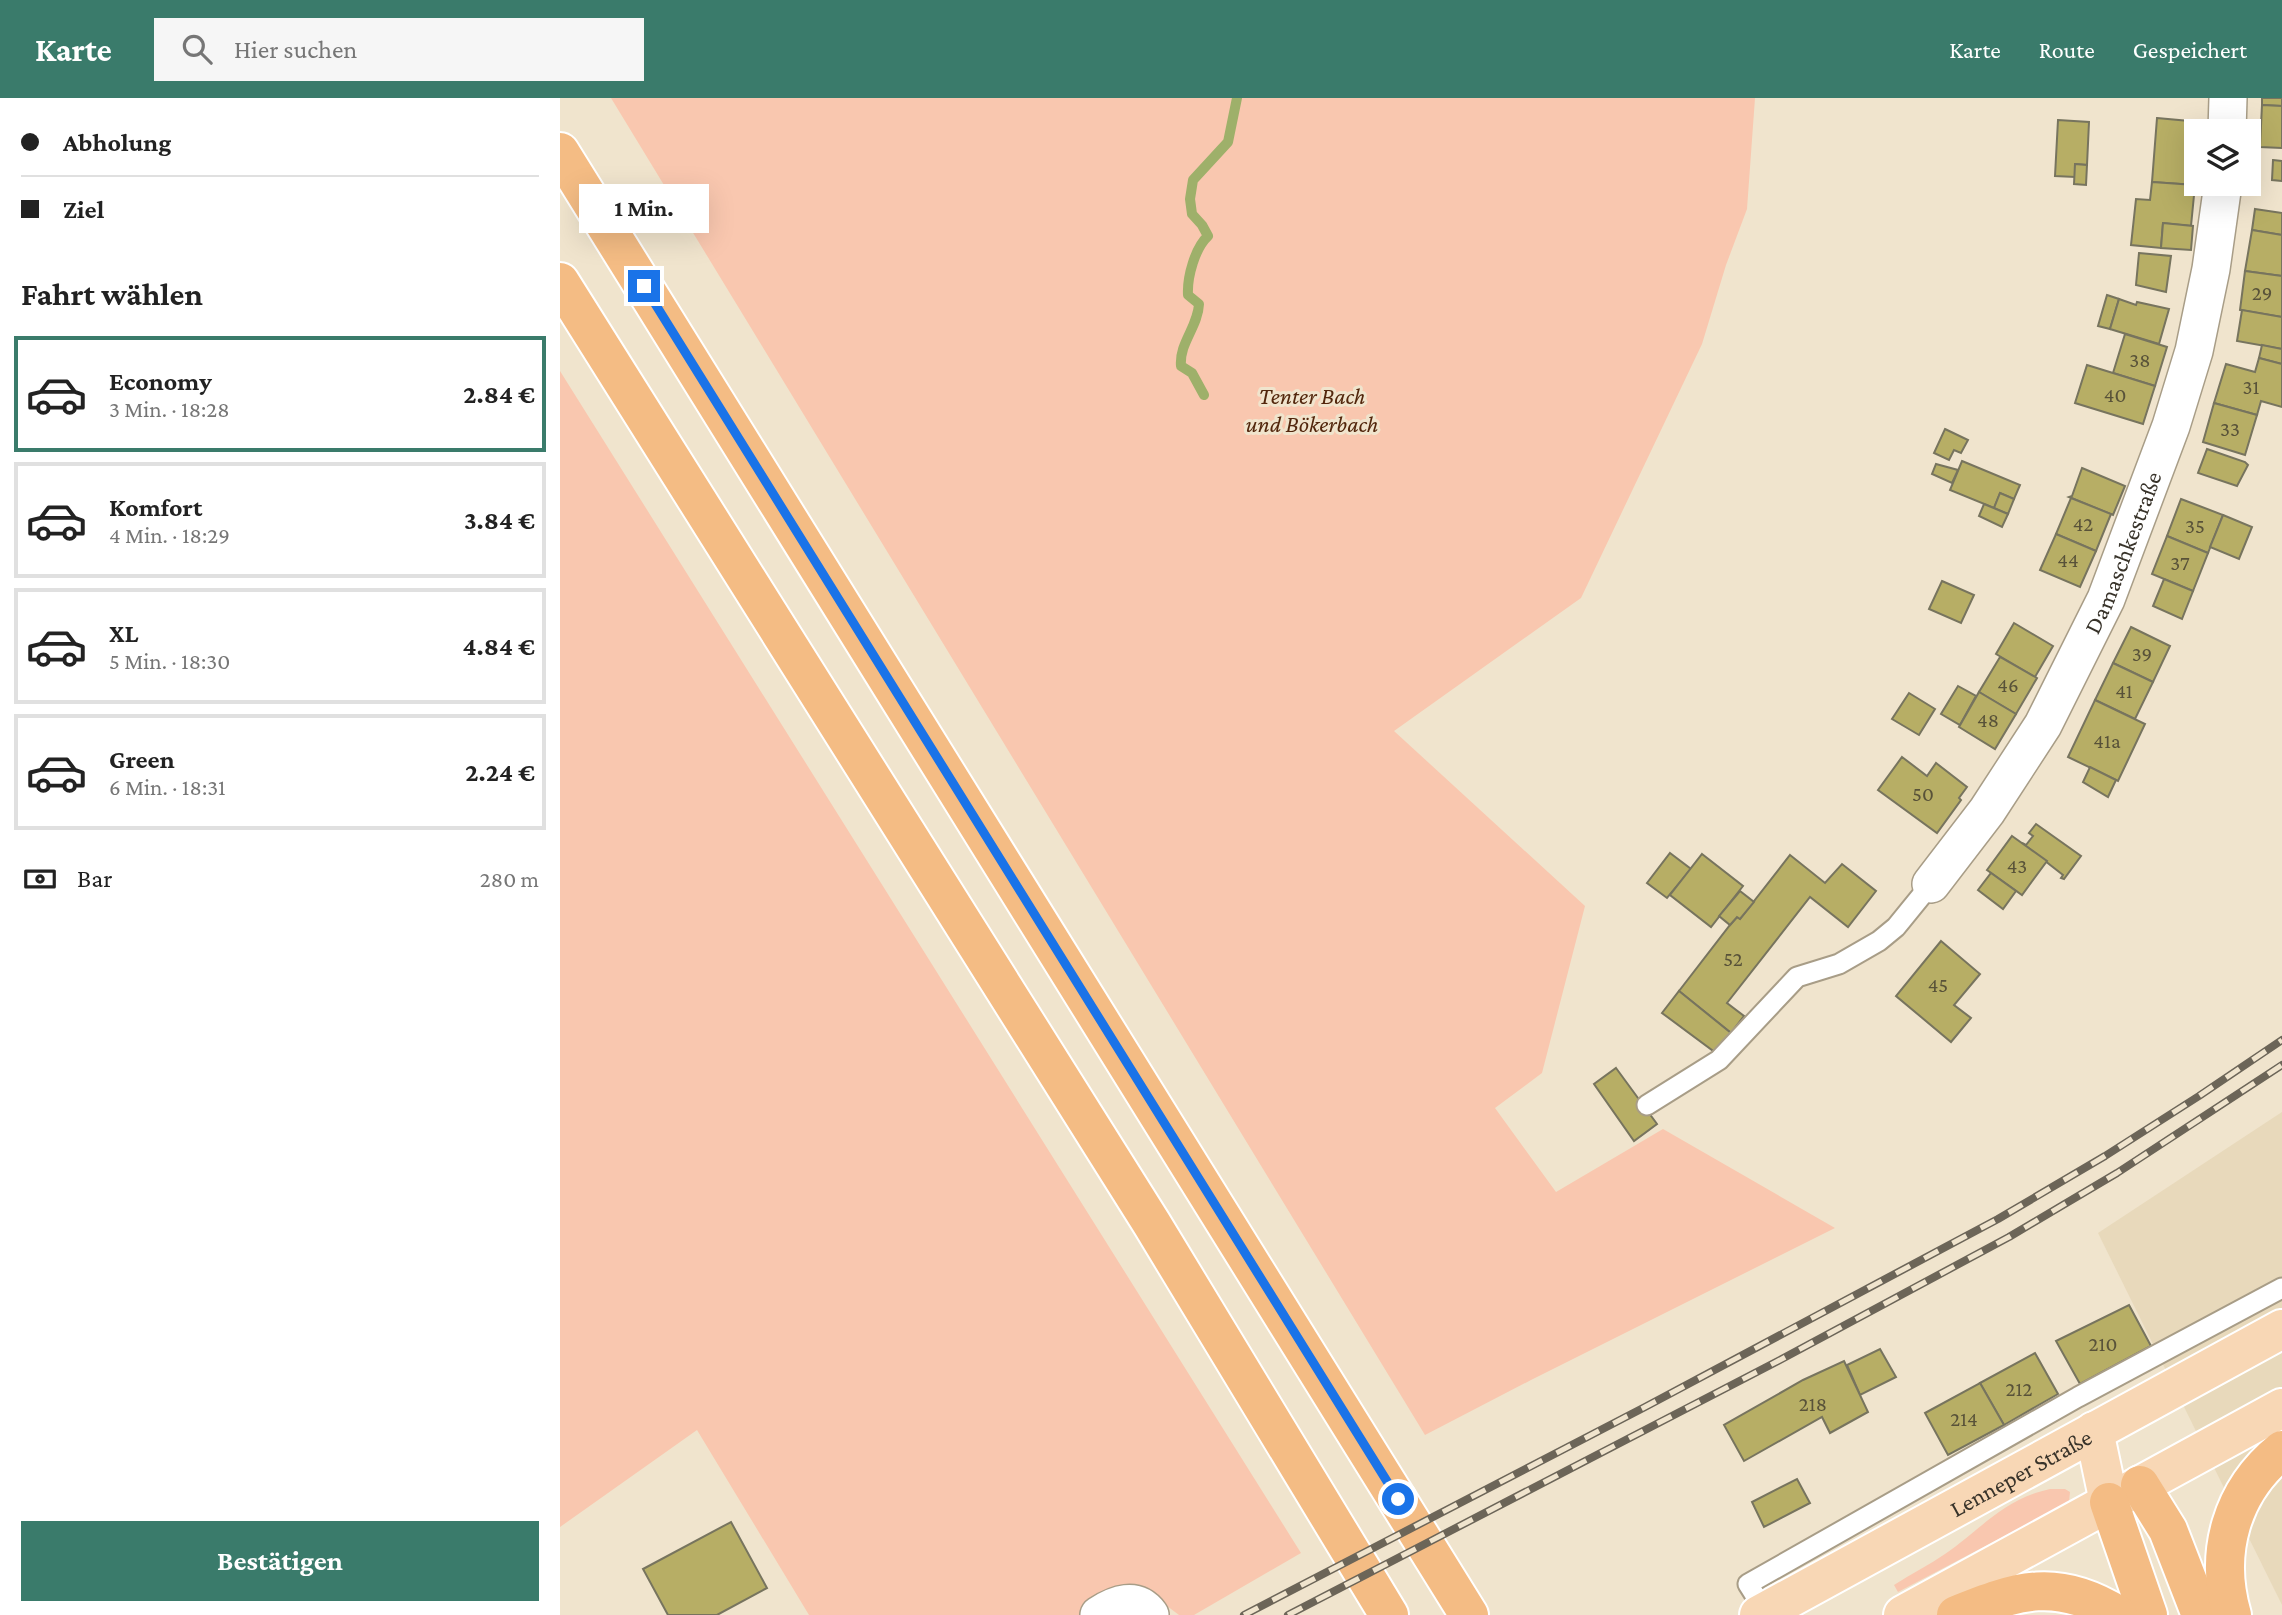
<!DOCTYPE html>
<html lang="de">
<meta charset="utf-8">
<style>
:root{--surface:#fff;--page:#f6f6f6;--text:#222;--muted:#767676;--line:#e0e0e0;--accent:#3a7b6b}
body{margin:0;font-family:"Crimson Pro",serif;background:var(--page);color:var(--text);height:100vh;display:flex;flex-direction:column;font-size:26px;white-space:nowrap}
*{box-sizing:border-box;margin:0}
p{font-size:23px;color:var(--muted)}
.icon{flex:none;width:38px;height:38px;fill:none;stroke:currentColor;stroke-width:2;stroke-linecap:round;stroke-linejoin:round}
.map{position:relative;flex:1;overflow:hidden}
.panel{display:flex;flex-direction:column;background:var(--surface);width:560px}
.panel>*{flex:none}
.guide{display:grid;align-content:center;height:154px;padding:0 21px;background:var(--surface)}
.controls{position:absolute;left:1624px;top:21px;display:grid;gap:14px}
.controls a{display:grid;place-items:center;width:77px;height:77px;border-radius:0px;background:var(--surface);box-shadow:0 7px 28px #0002;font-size:35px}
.end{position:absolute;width:32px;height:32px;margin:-16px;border:9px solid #1a73e8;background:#fff;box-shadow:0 0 0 4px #fff}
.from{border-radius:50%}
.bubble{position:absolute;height:49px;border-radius:0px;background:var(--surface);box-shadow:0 7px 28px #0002;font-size:23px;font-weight:700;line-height:49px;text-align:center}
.guide b{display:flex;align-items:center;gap:24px;height:66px;font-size:26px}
.guide b+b{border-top:2px solid var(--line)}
.guide i{width:18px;height:18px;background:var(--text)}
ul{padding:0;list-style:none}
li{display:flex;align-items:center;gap:21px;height:116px;margin:0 14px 10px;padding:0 7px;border:4px solid var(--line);border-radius:0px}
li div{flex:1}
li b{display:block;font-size:26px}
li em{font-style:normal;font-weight:700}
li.on{border-color:var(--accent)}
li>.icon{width:63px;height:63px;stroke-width:1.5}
h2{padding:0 21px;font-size:32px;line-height:84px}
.pay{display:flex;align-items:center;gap:18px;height:77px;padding:0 21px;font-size:26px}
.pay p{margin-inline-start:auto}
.primary-button{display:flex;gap:14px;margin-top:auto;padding:14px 21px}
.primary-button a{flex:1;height:80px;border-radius:0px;background:var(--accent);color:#fff;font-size:28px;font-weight:700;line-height:80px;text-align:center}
header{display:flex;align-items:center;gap:42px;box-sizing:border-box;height:98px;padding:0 35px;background:var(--accent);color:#fff}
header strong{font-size:33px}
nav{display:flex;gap:38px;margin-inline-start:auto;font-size:24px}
.search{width:490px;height:63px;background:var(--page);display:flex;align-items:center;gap:18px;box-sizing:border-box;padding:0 24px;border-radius:0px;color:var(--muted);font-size:26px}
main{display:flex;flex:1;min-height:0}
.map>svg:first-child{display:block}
</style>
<header>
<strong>Karte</strong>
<div class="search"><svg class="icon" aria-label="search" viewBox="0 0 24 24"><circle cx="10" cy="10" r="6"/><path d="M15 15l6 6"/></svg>Hier suchen</div>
<nav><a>Karte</a><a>Route</a><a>Gespeichert</a></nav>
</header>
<main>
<section class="panel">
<div class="guide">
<b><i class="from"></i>Abholung</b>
<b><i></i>Ziel</b>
</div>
<h2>Fahrt wählen</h2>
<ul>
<li class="on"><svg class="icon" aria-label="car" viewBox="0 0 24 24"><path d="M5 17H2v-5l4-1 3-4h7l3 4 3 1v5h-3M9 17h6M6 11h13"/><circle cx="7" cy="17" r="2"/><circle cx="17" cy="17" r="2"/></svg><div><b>Economy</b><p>3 Min. · 18:28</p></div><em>2.84 €</em></li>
<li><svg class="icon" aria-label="car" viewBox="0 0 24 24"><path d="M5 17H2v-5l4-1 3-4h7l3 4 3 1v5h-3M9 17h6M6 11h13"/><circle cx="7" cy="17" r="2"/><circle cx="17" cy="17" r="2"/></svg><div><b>Komfort</b><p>4 Min. · 18:29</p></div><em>3.84 €</em></li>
<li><svg class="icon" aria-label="car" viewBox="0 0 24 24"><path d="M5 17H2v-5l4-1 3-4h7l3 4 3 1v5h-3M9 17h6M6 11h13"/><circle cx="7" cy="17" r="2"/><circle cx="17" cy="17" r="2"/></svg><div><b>XL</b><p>5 Min. · 18:30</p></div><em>4.84 €</em></li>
<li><svg class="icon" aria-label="car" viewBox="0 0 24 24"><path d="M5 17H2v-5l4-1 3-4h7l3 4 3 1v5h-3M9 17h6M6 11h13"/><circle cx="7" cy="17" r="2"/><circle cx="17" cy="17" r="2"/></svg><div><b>Green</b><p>6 Min. · 18:31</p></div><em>2.24 €</em></li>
</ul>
<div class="pay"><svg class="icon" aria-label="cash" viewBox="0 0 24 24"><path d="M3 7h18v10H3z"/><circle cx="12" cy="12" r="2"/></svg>Bar<p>280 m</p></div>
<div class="primary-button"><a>Bestätigen</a></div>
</section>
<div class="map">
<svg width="1722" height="1517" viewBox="0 0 1722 1517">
<rect width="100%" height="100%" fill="#f0e4cd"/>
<polygon fill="#e8d9bb" points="1722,1014 1722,1507 1538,1135"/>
<g fill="#f9c7af">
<polygon points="51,0 1195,0 1187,111 1166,167 1142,246 1021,500 834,633 1025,808 982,975 935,1010 996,1094 1103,1031 1275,1130 971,1282 865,1337"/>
<polygon points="0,273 741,1455 634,1517 619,1517 579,1487 530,1517 249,1517 137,1332 0,1429"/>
<path d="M1490 1391H1505L1510 1394 1509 1404 1338 1494 1334 1487C1351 1476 1369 1467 1385 1456 1423 1430 1442 1402 1490 1391Z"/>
</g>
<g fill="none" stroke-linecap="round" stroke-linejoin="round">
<path stroke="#9eb06a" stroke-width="10" d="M644 297 632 275 621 268C619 245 638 229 639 206L628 197C627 179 635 150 648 138L642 127 632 116 630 101 633 82 668 44 677 0"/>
</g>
<g fill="#b7ae65" stroke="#77745e" stroke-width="2">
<polygon points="1702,0 1722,0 1722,8 1702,7"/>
<polygon points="1702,7 1722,8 1722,50 1700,49"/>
<polygon points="1597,20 1640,24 1639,33 1636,33 1635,87 1592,84"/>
<polygon points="1498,22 1529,24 1527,67 1515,66 1515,79 1495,78"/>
<polygon points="1713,62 1722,63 1722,83 1712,82"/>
<polygon points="1515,66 1527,67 1526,87 1514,86"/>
<polygon points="1592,84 1635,87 1631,128 1603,125 1601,150 1571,147 1576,101 1590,102"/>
<polygon points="1695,111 1722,115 1722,137 1692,132"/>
<polygon points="1603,125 1633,128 1631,152 1601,150"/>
<polygon points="1692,132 1722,137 1722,178 1685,173"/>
<polygon points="1579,155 1611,158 1606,194 1576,187"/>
<polygon points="1685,173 1722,178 1722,219 1680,212"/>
<polygon points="1547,197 1559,201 1550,231 1538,228"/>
<polygon points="1559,201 1576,207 1577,204 1609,211 1599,246 1550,231"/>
<polygon points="1682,212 1722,219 1722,251 1677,243"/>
<polygon points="1565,236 1607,249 1595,288 1553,275"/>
<polygon points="1702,247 1722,251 1722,266 1699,260"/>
<polygon points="1699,260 1722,266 1722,309 1701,303 1697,317 1654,305 1666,266 1695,274"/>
<polygon points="1527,267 1595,288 1583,326 1515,305"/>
<polygon points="1654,305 1697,317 1685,357 1643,344"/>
<polygon points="1385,331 1408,342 1401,355 1394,352 1389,362 1374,355"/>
<polygon points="1647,351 1685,364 1688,367 1677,388 1638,375"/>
<polygon points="1402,363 1460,387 1454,401 1440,395 1434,410 1390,392"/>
<polygon points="1376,366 1398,372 1392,385 1372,376"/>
<polygon points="1522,370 1565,388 1553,417 1509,399 1512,398"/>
<polygon points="1440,395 1454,401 1448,416 1434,410"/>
<polygon points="1511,400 1551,416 1536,453 1496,436"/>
<polygon points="1621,401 1663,417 1648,455 1607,438"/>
<polygon points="1424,406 1448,416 1442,429 1419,418"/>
<polygon points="1663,417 1692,429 1679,461 1650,449"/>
<polygon points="1496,436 1536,453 1520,489 1480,472"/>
<polygon points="1607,438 1648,455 1633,493 1592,476"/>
<polygon points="1604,481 1633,493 1622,521 1593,508"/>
<polygon points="1382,483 1414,497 1401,525 1369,511"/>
<polygon points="1454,525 1493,548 1475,579 1436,556"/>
<polygon points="1571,529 1610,548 1593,584 1553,565"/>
<polygon points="1440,559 1477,580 1456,616 1419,594"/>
<polygon points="1553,565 1593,584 1575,621 1535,602"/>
<polygon points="1398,588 1416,598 1400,627 1381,616"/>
<polygon points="1419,594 1456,616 1435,651 1399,629"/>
<polygon points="1349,595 1375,611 1359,637 1332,621"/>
<polygon points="1535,602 1585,626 1558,683 1508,659"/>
<polygon points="1342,659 1367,678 1376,665 1407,689 1399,700 1401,702 1377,735 1318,692"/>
<polygon points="1530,669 1556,682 1548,699 1523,684"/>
<polygon points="1476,726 1521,758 1504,781 1501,780 1503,777 1462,745 1466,747 1473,738 1469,735"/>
<polygon points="1452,738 1487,763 1462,797 1427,772"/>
<polygon points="1110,755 1131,771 1107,800 1087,785"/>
<polygon points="1142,756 1183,788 1151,829 1110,797"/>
<polygon points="1230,757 1265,785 1282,766 1316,793 1288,829 1250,799 1167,905 1184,918 1171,935 1119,893 1170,827 1177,819 1180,821"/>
<polygon points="1431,775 1456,793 1443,811 1418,792"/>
<polygon points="1180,793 1194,804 1180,821 1177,819 1170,827 1159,818"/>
<polygon points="1381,843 1420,876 1394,907 1411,920 1391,944 1336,898"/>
<polygon points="1119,893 1171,935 1156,955 1102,915"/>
<polygon points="1056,970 1097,1026 1074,1043 1034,986"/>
<polygon points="1569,1207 1591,1248 1520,1286 1496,1243"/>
<polygon points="1320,1251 1336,1279 1300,1297 1287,1267"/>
<polygon points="1475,1255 1498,1296 1444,1327 1420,1285"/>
<polygon points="1284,1263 1308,1314 1270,1335 1262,1319 1184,1363 1164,1327 1243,1282"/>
<polygon points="1420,1285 1444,1327 1388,1357 1365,1315"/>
<polygon points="1237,1381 1250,1405 1204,1429 1192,1404"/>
<polygon points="171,1424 207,1490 157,1517 108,1517 83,1471"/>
</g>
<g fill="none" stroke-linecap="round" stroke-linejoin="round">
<g stroke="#a89d87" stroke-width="23">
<g id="lane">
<polyline points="1087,1007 1159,962 1237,879 1279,866 1319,843 1336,829 1371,786"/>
<polyline points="1205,1513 1188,1486 1518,1299 1722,1190"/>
</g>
</g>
<g stroke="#a89d87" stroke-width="40">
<g id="street">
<polyline points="1667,33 1668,0"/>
<path id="s1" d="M1371 786 1427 713 1483 627 1546 501 1611 328 1634 253 1651 171 1663 86"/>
<path d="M539 1517C556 1506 576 1498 590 1517"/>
</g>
</g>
<g stroke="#fff" stroke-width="42">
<g id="primary">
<polyline points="1534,1333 1549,1404"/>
<path id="s2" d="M1199 1517 1722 1231"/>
<polyline points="1343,1517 1722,1310"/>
</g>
</g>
<g stroke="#fff" stroke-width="42">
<g id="highway">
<polyline points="0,54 909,1517"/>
<polyline points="0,184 592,1126 829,1517"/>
<polyline points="1580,1387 1608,1432 1641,1517"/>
<polyline points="1549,1404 1588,1517"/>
<path d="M1396 1517C1458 1492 1497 1479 1558 1517"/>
<path d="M1672 1517C1654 1455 1671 1393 1722 1352"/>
</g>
</g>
<use href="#lane" stroke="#fff" stroke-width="19"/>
<use href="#street" stroke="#fff" stroke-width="37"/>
<use href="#primary" stroke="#f8d7b5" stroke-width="38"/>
<use href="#highway" stroke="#f4bc84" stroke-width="38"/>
<g stroke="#6c6558" stroke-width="8">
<g id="rail">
<polyline points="684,1517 1085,1309 1438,1121 1545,1058 1639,998 1722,942"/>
<polyline points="728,1517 1218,1263 1449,1139 1557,1075 1722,967"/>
</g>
</g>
<use href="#rail" stroke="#f0e4cd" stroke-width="5" stroke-dasharray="16" stroke-linecap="butt"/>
</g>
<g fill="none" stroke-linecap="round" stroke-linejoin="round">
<polyline stroke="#1a73e8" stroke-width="9" points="84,188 838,1401"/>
</g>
<g text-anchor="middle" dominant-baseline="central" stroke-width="6" stroke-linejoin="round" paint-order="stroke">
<g font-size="21" fill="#585239">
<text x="1702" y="195">29</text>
<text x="1580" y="262">38</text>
<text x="1691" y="289">31</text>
<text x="1555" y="297">40</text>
<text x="1670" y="331">33</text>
<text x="1523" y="426">42</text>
<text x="1635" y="428">35</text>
<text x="1508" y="462">44</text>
<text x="1620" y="465">37</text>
<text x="1582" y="556">39</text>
<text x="1448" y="587">46</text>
<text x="1564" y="593">41</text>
<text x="1428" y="622">48</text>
<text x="1547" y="643">41a</text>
<text x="1363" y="696">50</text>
<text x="1457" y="768">43</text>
<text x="1173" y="861">52</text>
<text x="1378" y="887">45</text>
<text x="1543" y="1246">210</text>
<text x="1459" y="1291">212</text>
<text x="1253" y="1306">218</text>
<text x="1404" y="1321">214</text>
</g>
<g font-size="24" font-style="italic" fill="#52260c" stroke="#f0e4cd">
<text x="752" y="297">Tenter Bach<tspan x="752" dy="28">und Bökerbach</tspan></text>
</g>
<g font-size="24" fill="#38332a" stroke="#f0e4cd">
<text stroke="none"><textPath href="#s1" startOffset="385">Damaschkestraße</textPath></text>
<text stroke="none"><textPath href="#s2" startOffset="298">Lenneper Straße</textPath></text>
</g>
</g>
</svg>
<div class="controls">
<a><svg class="icon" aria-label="layers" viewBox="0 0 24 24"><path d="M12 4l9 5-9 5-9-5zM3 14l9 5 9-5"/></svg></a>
</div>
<i class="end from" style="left:838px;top:1401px"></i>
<i class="end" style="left:84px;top:188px"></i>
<div class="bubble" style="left:19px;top:86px;width:130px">1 Min.</div>
</div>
</main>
